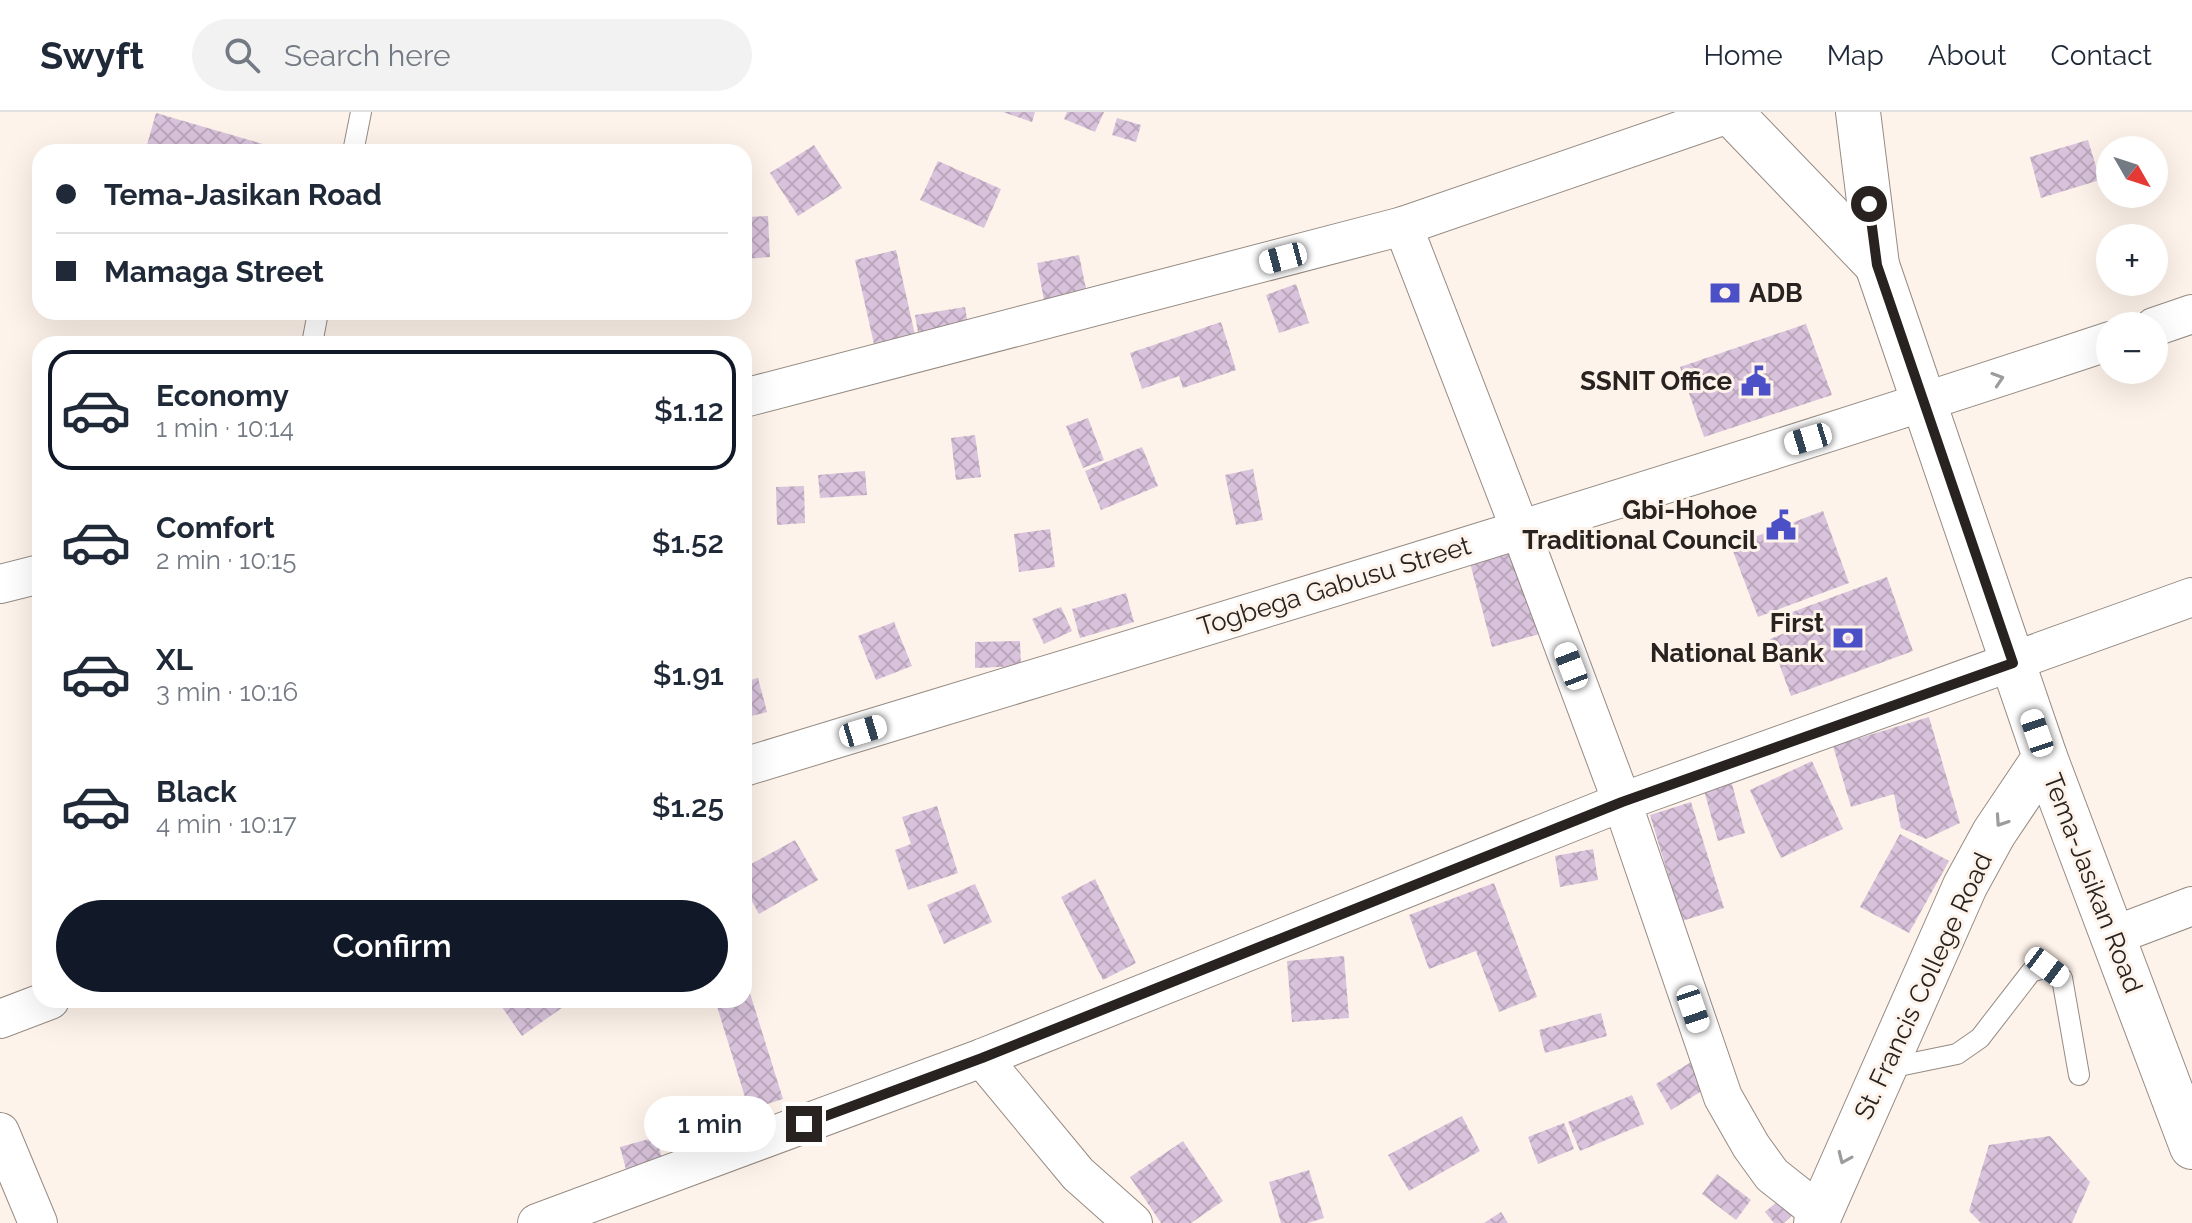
<!DOCTYPE html>
<meta charset="utf-8">
<style>
:root{--surface:#fff;--page:#f2f2f3;--text:#1f2937;--muted:#747a83;--line:#e0e1e3;--accent:#111827}
body{margin:0;font-family:Raleway,sans-serif;background:var(--page);color:var(--text);height:100vh;display:flex;flex-direction:column;font-size:30px;white-space:nowrap}
*{box-sizing:border-box;margin:0}
p{font-size:26px;color:var(--muted)}
.icon{flex:none;width:44px;height:44px;fill:none;stroke:currentColor;stroke-width:2;stroke-linecap:round;stroke-linejoin:round}
.map{position:relative;flex:1;overflow:hidden}
.side{position:absolute;left:32px;top:224px;width:720px;height:672px;display:flex;flex-direction:column;background:var(--surface);border-radius:24px;box-shadow:0 8px 32px #0002}
.side>*{flex:none}
.top-card{position:absolute;left:32px;top:32px;width:720px;height:176px;border-radius:24px;box-shadow:0 8px 32px #0002;display:grid;align-content:center;height:176px;padding:0 24px;background:var(--surface)}
.needle{width:52px;rotate:129deg}
.fabs{position:absolute;left:2096px;top:24px;display:grid;gap:16px}
.fabs a{display:grid;place-items:center;width:72px;height:72px;border-radius:50%;background:var(--surface);box-shadow:0 8px 32px #0002;font-size:40px}
.end{position:absolute;width:36px;height:36px;margin:-18px;border:10px solid #282320;background:#fff;box-shadow:0 0 0 4px #fff}
.from{border-radius:50%}
.bubble{position:absolute;height:56px;border-radius:28px;background:var(--surface);box-shadow:0 8px 32px #0002;font-size:26px;font-weight:600;line-height:56px;text-align:center}
.car{position:absolute;width:24px;height:48px;margin:-24px -12px;border-radius:10px;box-shadow:0 0 6px 2px #0007;background:linear-gradient(#fff 24%,#345 0 40%,#fff 0 76%,#345 0 86%,#fff 0)}
.top-card b{display:flex;align-items:center;gap:28px;height:76px;font-size:30px}
.top-card b+b{border-top:2px solid var(--line)}
.top-card i{width:20px;height:20px;background:var(--text)}
ul{padding:14px 0 0;list-style:none}
li{display:flex;align-items:center;gap:24px;height:120px;margin:0 16px 12px;padding:0 8px;border:4px solid transparent;border-radius:24px}
li div{flex:1}
li b{display:block;font-size:30px}
li em{font-style:normal;font-weight:600}
li.selected{border-color:var(--accent)}
li>.icon{width:72px;height:72px;stroke-width:1.5}
.primary-button{display:flex;gap:16px;margin-top:auto;padding:16px 24px}
.primary-button a{flex:1;height:92px;border-radius:48px;background:var(--accent);color:#fff;font-size:32px;font-weight:600;line-height:92px;text-align:center}
header{display:flex;align-items:center;gap:48px;box-sizing:border-box;height:112px;padding:0 40px;background:var(--surface);border-bottom:2px solid var(--line)}
header strong{font-size:38px}
nav{display:flex;gap:44px;margin-inline-start:auto;font-size:28px}
.search{width:560px;height:72px;background:var(--page);display:flex;align-items:center;gap:20px;box-sizing:border-box;padding:0 28px;border-radius:44px;color:var(--muted);font-size:30px}
.map>svg:first-child{display:block}
</style>
<header>
<strong>Swyft</strong>
<div class="search"><svg class="icon" aria-label="search" viewBox="0 0 24 24"><circle cx="10" cy="10" r="6"/><path d="M15 15l6 6"/></svg>Search here</div>
<nav><a>Home</a><a>Map</a><a>About</a><a>Contact</a></nav>
</header>
<div class="map">
<svg width="2192" height="1111" viewBox="0 0 2192 1111">
<defs>
<pattern id="building-cross-hatch" width="8" height="8" patternUnits="userSpaceOnUse" patternTransform="scale(2)"><rect width="8" height="8" fill="#d9c3dc"/><path d="M0 0l8 8M0 8l8-8" fill="none" stroke="#baa7bc"/></pattern>
</defs>
<rect width="100%" height="100%" fill="#fef3ea"/>
<g fill="url(#building-cross-hatch)">
<polygon points="1003,0 1035,0 1032,10"/>
<polygon points="1067,0 1104,0 1095,20 1064,7"/>
<polygon points="156,1 287,39 287,40 145,40"/>
<polygon points="1117,6 1141,13 1136,30 1112,23"/>
<polygon points="2088,28 2100,68 2041,86 2030,45"/>
<polygon points="814,33 842,76 798,104 770,61"/>
<polygon points="938,49 1001,77 984,116 920,88"/>
<polygon points="768,104 770,145 744,147 744,105"/>
<polygon points="896,138 917,232 876,241 855,148"/>
<polygon points="1079,143 1089,191 1046,199 1037,151"/>
<polygon points="1296,172 1309,211 1279,221 1266,183"/>
<polygon points="965,195 970,225 920,232 915,203"/>
<polygon points="1221,210 1236,258 1183,276 1179,264 1142,277 1130,241"/>
<polygon points="1806,212 1832,283 1704,325 1680,255"/>
<polygon points="1088,306 1104,348 1083,356 1066,314"/>
<polygon points="975,323 981,365 956,368 951,326"/>
<polygon points="1142,335 1158,374 1101,398 1085,359"/>
<polygon points="1253,357 1263,408 1236,413 1225,363"/>
<polygon points="865,359 867,383 820,386 818,363"/>
<polygon points="804,374 805,411 777,413 776,375"/>
<polygon points="1823,399 1849,471 1758,505 1731,434"/>
<polygon points="1050,417 1055,455 1019,460 1014,422"/>
<polygon points="1519,438 1540,522 1492,535 1470,451"/>
<polygon points="1887,465 1913,539 1791,584 1770,527 1792,518 1787,502"/>
<polygon points="1126,481 1134,510 1080,526 1072,497"/>
<polygon points="1061,495 1072,519 1044,532 1032,507"/>
<polygon points="894,510 912,554 876,568 858,524"/>
<polygon points="1020,529 1021,554 975,556 975,530"/>
<polygon points="758,566 767,600 744,606 744,570"/>
<polygon points="1929,605 1960,711 1926,727 1901,716 1894,682 1851,695 1833,634"/>
<polygon points="1812,649 1843,717 1781,746 1750,678"/>
<polygon points="1731,668 1745,721 1718,729 1703,675"/>
<polygon points="1691,690 1724,796 1682,809 1650,703"/>
<polygon points="937,694 958,761 908,778 895,738 911,732 902,705"/>
<polygon points="1900,722 1949,749 1909,821 1860,795"/>
<polygon points="795,728 818,768 759,802 744,775 744,756"/>
<polygon points="1593,737 1598,768 1560,775 1555,744"/>
<polygon points="1095,767 1136,851 1103,868 1061,785"/>
<polygon points="1494,771 1537,885 1499,900 1476,839 1429,857 1409,803"/>
<polygon points="975,772 992,810 944,832 927,793"/>
<polygon points="1344,844 1349,906 1292,910 1287,849"/>
<polygon points="744,862 783,987 749,998 715,888 744,888"/>
<polygon points="497,888 573,888 522,924"/>
<polygon points="1601,901 1607,924 1545,941 1539,918"/>
<polygon points="1699,945 1715,971 1671,998 1656,972"/>
<polygon points="1632,983 1644,1012 1580,1039 1568,1010"/>
<polygon points="704,996 712,1032 681,1039 673,1003"/>
<polygon points="1462,1004 1480,1039 1409,1079 1388,1043"/>
<polygon points="1564,1011 1574,1037 1538,1052 1528,1025"/>
<polygon points="2050,1024 2090,1070 2072,1111 1981,1111 1969,1099 1989,1033"/>
<polygon points="656,1025 663,1050 627,1061 620,1035"/>
<polygon points="1183,1029 1223,1089 1191,1111 1161,1111 1130,1065"/>
<polygon points="1309,1058 1324,1106 1308,1111 1281,1111 1269,1070"/>
<polygon points="1717,1062 1751,1088 1736,1108 1702,1082"/>
<polygon points="1786,1082 1799,1097 1784,1111 1774,1111 1765,1100"/>
<polygon points="1501,1100 1508,1111 1484,1111"/>
</g>
<g fill="none" stroke-linecap="round" stroke-linejoin="round">
<g stroke="#958b83" stroke-width="22">
<g id="lane">
<polyline points="353,40 361,0"/>
<polyline points="312,232 318,200"/>
<polyline points="1884,957 1957,942 1980,926 2031,860 2047,855 2062,866 2079,963"/>
</g>
</g>
<g stroke="#958b83" stroke-width="40">
<g id="street">
<polyline points="1403,114 1520,417 1622,690 1723,985 1751,1034 1772,1063 1820,1101"/>
<polyline points="2154,215 2192,202"/>
<polyline points="744,286 1403,114 1731,1"/>
<polyline points="0,472 40,462"/>
<path d="M744 655C1200 516 1657 379 2110 229"/>
<polyline points="2113,824 2192,794"/>
<polyline points="0,907 50,888"/>
<polyline points="982,946 1078,1062 1133,1111"/>
<polyline points="0,1020 38,1111"/>
<polyline points="537,1111 982,946 1622,690 2192,485"/>
</g>
</g>
<g stroke="#958b83" stroke-width="46">
<g id="secondary">
<polyline points="1730,0 1877,153"/>
<polyline points="1816,1111 1965,774 1994,721 2045,645"/>
</g>
</g>
<g stroke="#958b83" stroke-width="46">
<polyline id="highway" points="1858,0 1877,153 2045,645 2192,1035"/>
</g>
<use href="#lane" stroke="#fff" stroke-width="20"/>
<use href="#street" stroke="#fff" stroke-width="38"/>
<use href="#secondary" stroke="#fff" stroke-width="44"/>
<use href="#highway" stroke="#fff" stroke-width="44"/>
</g>
<defs><path id="oneway-chevron" d="M-2-3.5L2.5 0L-2 3.5" fill="none" stroke-width="1.6" stroke-linecap="round" stroke-linejoin="round" transform="scale(2)"/></defs>
<g stroke="#9e9c9b">
<use href="#oneway-chevron" transform="translate(1998 267) rotate(-18)"/>
<use href="#oneway-chevron" transform="translate(2001 709) rotate(124)"/>
<use href="#oneway-chevron" transform="translate(1844 1046) rotate(114)"/>
</g>
<g fill="none" stroke-linecap="round" stroke-linejoin="round">
<polyline stroke="#282320" stroke-width="10" points="804,1012 982,946 1622,690 2013,551 1877,153 1869,92"/>
</g>
<defs>
<g id="bank-bare" transform="scale(2.4)"><path d="M-6-4H6V4H-6ZM0-2.3a2.3 2.3 0 1 0 0 4.6a2.3 2.3 0 1 0 0-4.6Z" fill="#4b50c6" stroke="#fef3ea" stroke-width="2.5" paint-order="stroke"/></g>
<g id="civic-bare" transform="scale(2.4)"><path d="M-.6-6.5H3V-4.5H.6V-3L4-1V1h2V6H-6V1h2V-1L-.6-3ZM-1.2 2.5V6h2.4V2.5Z" fill="#4b50c6" stroke="#fef3ea" stroke-width="2.5" paint-order="stroke"/></g>
</defs>
<g fill-rule="evenodd">
<use href="#bank-bare" x="1725" y="181"/>
<use href="#civic-bare" x="1756" y="269"/>
<use href="#civic-bare" x="1781" y="413"/>
<use href="#bank-bare" x="1848" y="526"/>
</g>
<g text-anchor="middle" dominant-baseline="central" stroke-width="6" stroke-linejoin="round" paint-order="stroke">
<g font-size="26" font-weight="bold" fill="#282320" stroke="#fef3ea" text-anchor="end">
<text x="1749" y="181" text-anchor="start">ADB</text>
<text x="1732" y="269">SSNIT Office</text>
<text x="1757" y="398">Gbi-Hohoe<tspan x="1757" dy="30">Traditional Council</tspan></text>
<text x="1824" y="511">First<tspan x="1824" dy="30">National Bank</tspan></text>
</g>
<g font-size="26" fill="#282320" stroke="#fef3ea">
<text transform="translate(1334 474) rotate(-17)">Togbega Gabusu Street</text>
<text transform="translate(2093 771) rotate(69)">Tema-Jasikan Road</text>
<text transform="translate(1923 874) rotate(-65)">St. Francis College Road</text>
</g>
</g>
</svg>
<div class="fabs">
<a><svg class="needle" viewBox="-14 -14 28 28"><path d="M0-13l5 13h-10z" fill="#e53935"/><path d="M0 13l5-13h-10z" fill="#747a83"/></svg></a>
<a>+</a>
<a>−</a>
</div>
<i class="end from" style="left:1869px;top:92px"></i>
<i class="end" style="left:804px;top:1012px"></i>
<div class="bubble" style="left:644px;top:984px;width:132px">1 min</div>
<i class="car" style="left:1283px;top:146px;rotate:255deg"></i>
<i class="car" style="left:1808px;top:327px;rotate:253deg"></i>
<i class="car" style="left:1571px;top:554px;rotate:339deg"></i>
<i class="car" style="left:863px;top:619px;rotate:73deg"></i>
<i class="car" style="left:2037px;top:621px;rotate:341deg"></i>
<i class="car" style="left:2047px;top:855px;rotate:127deg"></i>
<i class="car" style="left:1693px;top:897px;rotate:161deg"></i>
<div class="top-card">
<b><i class="from"></i>Tema-Jasikan Road</b>
<b><i></i>Mamaga Street</b>
</div>
<section class="side">
<ul>
<li class="selected"><svg class="icon" aria-label="car" viewBox="0 0 24 24"><path d="M5 17H2v-5l4-1 3-4h7l3 4 3 1v5h-3M9 17h6M6 11h13"/><circle cx="7" cy="17" r="2"/><circle cx="17" cy="17" r="2"/></svg><div><b>Economy</b><p>1 min · 10:14</p></div><em>$1.12</em></li>
<li><svg class="icon" aria-label="car" viewBox="0 0 24 24"><path d="M5 17H2v-5l4-1 3-4h7l3 4 3 1v5h-3M9 17h6M6 11h13"/><circle cx="7" cy="17" r="2"/><circle cx="17" cy="17" r="2"/></svg><div><b>Comfort</b><p>2 min · 10:15</p></div><em>$1.52</em></li>
<li><svg class="icon" aria-label="car" viewBox="0 0 24 24"><path d="M5 17H2v-5l4-1 3-4h7l3 4 3 1v5h-3M9 17h6M6 11h13"/><circle cx="7" cy="17" r="2"/><circle cx="17" cy="17" r="2"/></svg><div><b>XL</b><p>3 min · 10:16</p></div><em>$1.91</em></li>
<li><svg class="icon" aria-label="car" viewBox="0 0 24 24"><path d="M5 17H2v-5l4-1 3-4h7l3 4 3 1v5h-3M9 17h6M6 11h13"/><circle cx="7" cy="17" r="2"/><circle cx="17" cy="17" r="2"/></svg><div><b>Black</b><p>4 min · 10:17</p></div><em>$1.25</em></li>
</ul>
<div class="primary-button"><a>Confirm</a></div>
</section>
</div>
